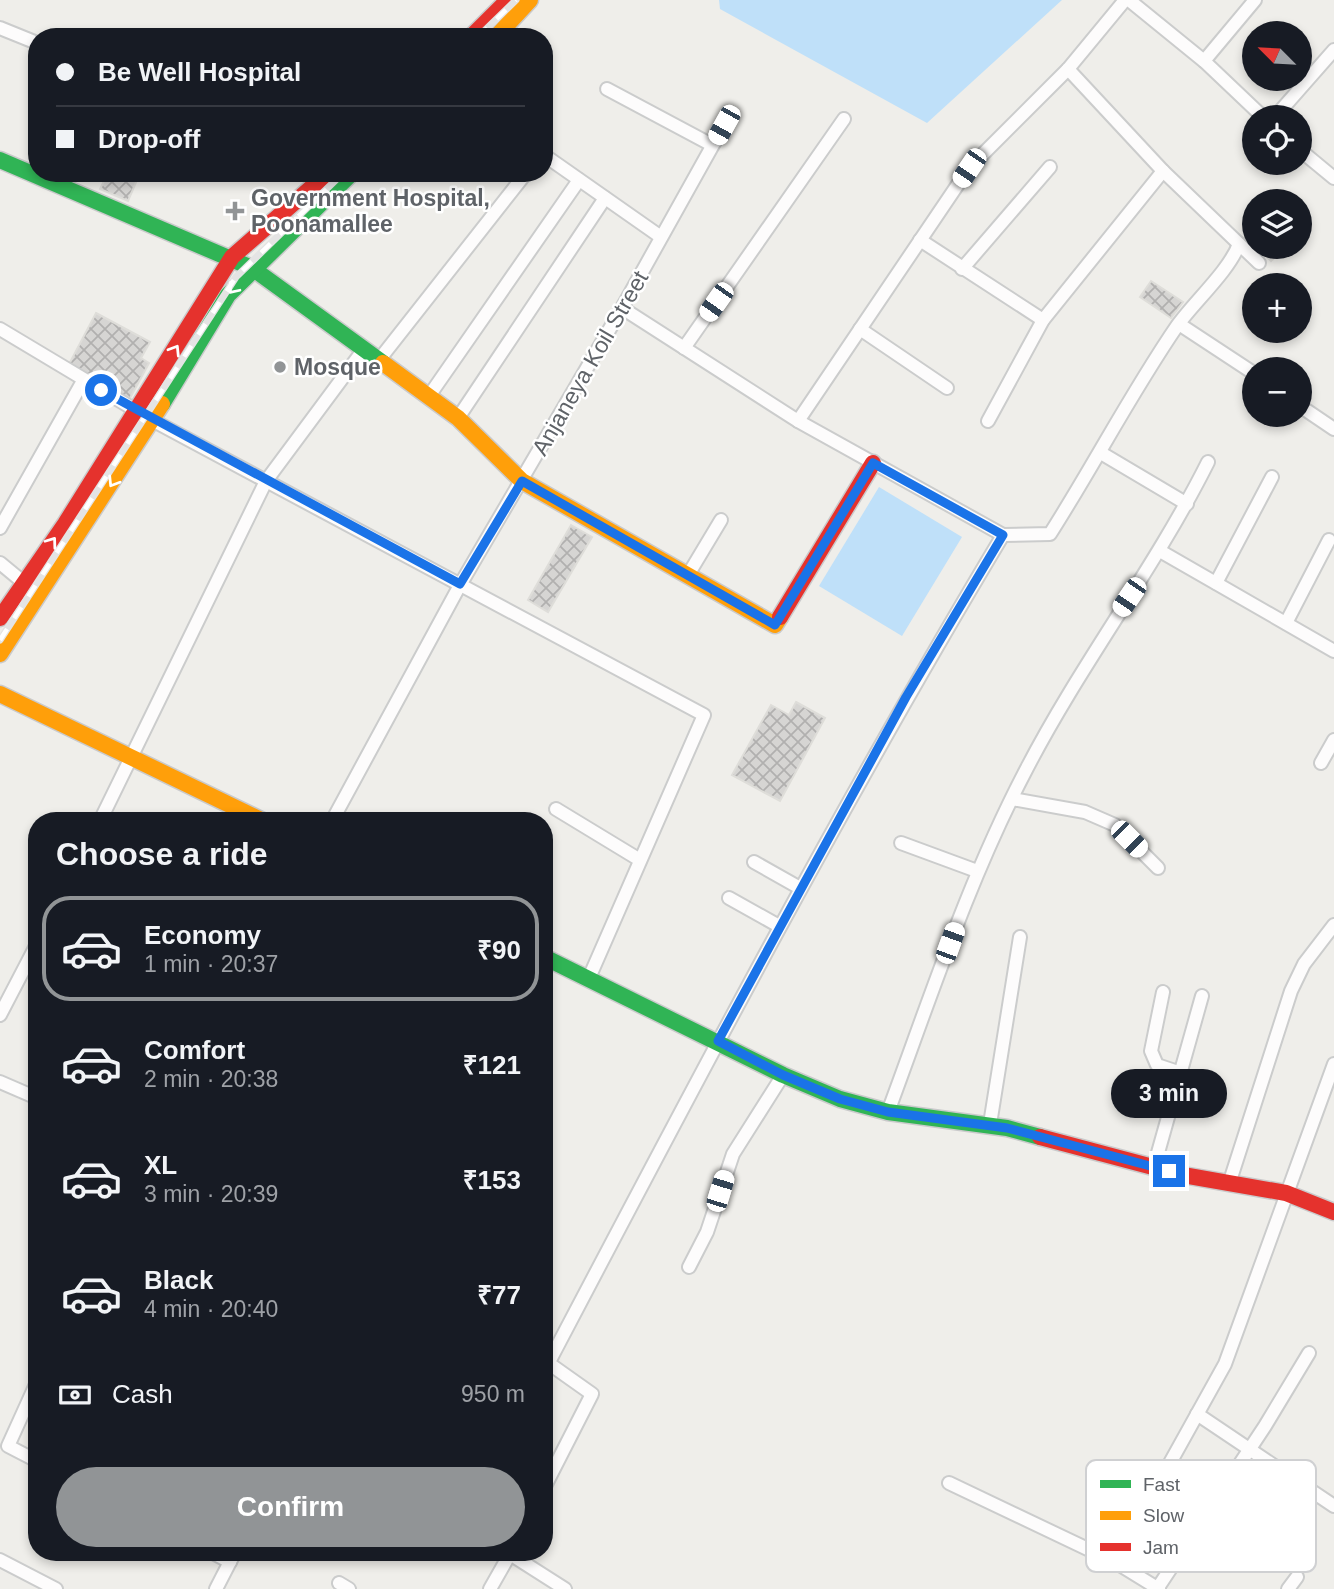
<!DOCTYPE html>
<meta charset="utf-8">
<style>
:root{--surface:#171b24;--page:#242831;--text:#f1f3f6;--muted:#9ea1a6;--line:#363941;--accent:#919496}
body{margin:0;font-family:Helvetica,sans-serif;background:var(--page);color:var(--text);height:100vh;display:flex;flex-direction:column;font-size:26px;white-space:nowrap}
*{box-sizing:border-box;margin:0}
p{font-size:23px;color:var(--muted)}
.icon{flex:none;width:38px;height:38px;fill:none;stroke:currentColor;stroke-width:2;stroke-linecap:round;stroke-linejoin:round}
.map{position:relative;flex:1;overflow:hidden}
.sheet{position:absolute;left:28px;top:812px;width:525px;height:749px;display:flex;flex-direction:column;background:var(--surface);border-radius:28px;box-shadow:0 4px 10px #0003}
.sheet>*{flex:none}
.banner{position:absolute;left:28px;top:28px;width:525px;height:154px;border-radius:28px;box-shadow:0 4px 10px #0003;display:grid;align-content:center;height:154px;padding:0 28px;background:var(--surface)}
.needle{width:46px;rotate:294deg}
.buttons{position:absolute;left:1242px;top:21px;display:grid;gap:14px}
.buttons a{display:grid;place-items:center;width:70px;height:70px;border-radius:50%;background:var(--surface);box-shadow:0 4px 10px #0003;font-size:35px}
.end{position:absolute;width:32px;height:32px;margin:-16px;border:9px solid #1a73e8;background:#fff;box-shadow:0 0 0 4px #fff}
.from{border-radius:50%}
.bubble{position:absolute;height:49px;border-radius:24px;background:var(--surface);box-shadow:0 4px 10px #0003;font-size:23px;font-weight:700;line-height:49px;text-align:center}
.car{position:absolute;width:21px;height:42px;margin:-21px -10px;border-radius:9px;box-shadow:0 0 5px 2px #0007;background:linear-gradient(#fff 24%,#345 0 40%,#fff 0 76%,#345 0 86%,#fff 0)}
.banner b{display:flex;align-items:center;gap:24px;height:66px;font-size:26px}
.banner b+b{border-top:2px solid var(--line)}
.banner i{width:18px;height:18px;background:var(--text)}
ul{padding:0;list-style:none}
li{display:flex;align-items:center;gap:21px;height:105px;margin:0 14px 10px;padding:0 14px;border:4px solid transparent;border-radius:28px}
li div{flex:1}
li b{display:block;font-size:26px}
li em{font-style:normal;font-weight:700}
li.selected{border-color:var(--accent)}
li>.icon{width:63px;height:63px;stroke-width:1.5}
h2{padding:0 28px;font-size:32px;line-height:84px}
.pay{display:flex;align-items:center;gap:18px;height:77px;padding:0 28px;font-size:26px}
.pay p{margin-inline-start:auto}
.cta{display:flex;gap:14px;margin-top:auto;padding:14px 28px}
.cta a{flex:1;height:80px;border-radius:42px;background:var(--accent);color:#fff;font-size:28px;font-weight:700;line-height:80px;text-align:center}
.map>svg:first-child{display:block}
</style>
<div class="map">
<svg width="1334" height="1589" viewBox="0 0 1334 1589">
<defs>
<pattern id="building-cross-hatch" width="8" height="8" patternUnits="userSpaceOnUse" patternTransform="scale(1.75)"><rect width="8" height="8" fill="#d6d5d3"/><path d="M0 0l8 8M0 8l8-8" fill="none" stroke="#b1b0af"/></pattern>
</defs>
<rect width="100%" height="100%" fill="#efeeea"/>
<g fill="#bfe0f9">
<polygon points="719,0 1062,0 927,123 720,9"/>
<polygon points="879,487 962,537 902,636 819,586"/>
</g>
<g fill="url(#building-cross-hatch)" stroke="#deddd9" stroke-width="2">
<polygon points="108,173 140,173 128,201 100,189"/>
<polygon points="1258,247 1286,247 1271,261"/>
<polygon points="1151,281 1183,302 1171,318 1140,297"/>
<polygon points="96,313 150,342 141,358 149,363 129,400 68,366"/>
<polygon points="571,525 592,537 548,612 528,600"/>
<polygon points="796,702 825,718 780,801 732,775 771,705 789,715"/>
</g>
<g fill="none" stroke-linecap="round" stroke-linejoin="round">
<g stroke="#cbcccc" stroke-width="16">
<g id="street">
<polyline points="1129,0 1204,61 1263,117"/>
<polyline points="0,28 37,43"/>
<polyline points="1204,61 1255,0"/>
<polyline points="1068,69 1163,171 1259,263"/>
<polyline points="607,89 712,145"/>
<polyline points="1275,117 1334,50"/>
<polyline points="1300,150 1334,178"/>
<polyline points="544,155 661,237"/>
<polyline points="920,240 1043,320"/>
<polyline points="962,269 1050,167"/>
<path d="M622 308 798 421 1003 535 1050 534C1094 465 1131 393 1177 326 1194 302 1229 271 1239 244"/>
<polyline points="1179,324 1255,374"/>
<polyline points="0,329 152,420 704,715 589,978"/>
<polyline points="860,329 947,388"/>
<polyline points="684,348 844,119"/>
<polyline points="379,360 526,173"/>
<polyline points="429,396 579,180"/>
<polyline points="1300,406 1334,429"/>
<polyline points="458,418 605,198"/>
<polyline points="798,421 969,168 1068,69 1125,0"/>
<polyline points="988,421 1043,320 1163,171"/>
<polyline points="1101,453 1187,504"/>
<polyline points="0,528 83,381"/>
<polyline points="1160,551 1334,651"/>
<polyline points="0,563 23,582"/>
<polyline points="688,575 721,520"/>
<polyline points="1216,583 1272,477"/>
<polyline points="1286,623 1329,540"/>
<polyline points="1321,763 1334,740"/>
<polyline points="1012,799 1085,812 1115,825 1158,868"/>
<polyline points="556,809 640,860"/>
<polyline points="100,821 266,481 364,349"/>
<polyline points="332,821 460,585 622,308 724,125"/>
<polyline points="901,843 977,871"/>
<polyline points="754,862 800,888"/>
<polyline points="729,898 779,926"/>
<polyline points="1163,992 1151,1051 1157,1065 1181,1073"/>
<polyline points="0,1015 37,944"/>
<polyline points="0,1082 37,1098"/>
<path d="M888 1112C931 996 969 878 1027 768 1082 662 1155 568 1208 462"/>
<polyline points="990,1124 1020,937"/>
<polyline points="1154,1167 1202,996"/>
<polyline points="1229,1184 1291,991 1304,964 1334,925"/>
<polyline points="689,1267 707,1232 733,1154 783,1075"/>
<polyline points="544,1360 592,1394 544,1488"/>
<path d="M549 1362C695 1084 841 805 1003 535"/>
<polyline points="37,1382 8,1446 37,1461"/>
<polyline points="1197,1414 1334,1506"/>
<polyline points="949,1483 1115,1562"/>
<polyline points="211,1552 230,1562"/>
<polyline points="507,1552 565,1589"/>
<polyline points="0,1560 56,1589"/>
<polyline points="339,1583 349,1589"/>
<polyline points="1159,1586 1265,1426 1309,1353"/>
<polyline points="216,1589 235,1552"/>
<polyline points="490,1589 511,1552"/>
<polyline points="1159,1589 1115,1562 1225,1364 1334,1064"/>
<polyline points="1288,1589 1297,1577"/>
</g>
</g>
<g stroke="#cacacb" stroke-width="19">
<g id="fast">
<polyline points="0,160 252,268 383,363"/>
<polyline points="162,404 228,295 352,173"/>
<polyline points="544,957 783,1075 840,1099 888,1112 1007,1128 1040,1137"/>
</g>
</g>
<g stroke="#cacacb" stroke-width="19">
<g id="slow">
<polyline points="496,37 530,0"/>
<polyline points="383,363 458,418 522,481 775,625 780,617"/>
<polyline points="0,654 162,404"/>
<polyline points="0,694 263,821"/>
</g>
</g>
<g stroke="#cacacb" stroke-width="19">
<g id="jam">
<polyline points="471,37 508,0"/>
<polyline points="780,617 873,463"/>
<polyline points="0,618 65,524 232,257 328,173"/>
<polyline points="1040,1137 1183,1175 1286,1193 1334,1212"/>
</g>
</g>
<use href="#street" stroke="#fdfcfc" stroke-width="12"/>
<use href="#fast" stroke="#30b455" stroke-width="16"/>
<use href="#slow" stroke="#ff9f0a" stroke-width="16"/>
<use href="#jam" stroke="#e5322d" stroke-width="16"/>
<g stroke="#e4e4e4" stroke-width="7">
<g id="rail">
<polyline points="478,37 516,0"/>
<polyline points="0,640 236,277 343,173"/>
</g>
</g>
<use href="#rail" stroke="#fff" stroke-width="4.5" stroke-dasharray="13" stroke-linecap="butt"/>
</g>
<defs><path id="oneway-chevron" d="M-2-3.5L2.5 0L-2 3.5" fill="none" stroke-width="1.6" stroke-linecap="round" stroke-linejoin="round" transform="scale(1.75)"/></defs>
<g stroke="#fff">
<use href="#oneway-chevron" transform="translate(233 289) rotate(130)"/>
<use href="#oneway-chevron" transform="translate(175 350) rotate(-58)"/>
<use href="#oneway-chevron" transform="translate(113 482) rotate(122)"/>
<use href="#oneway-chevron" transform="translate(52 542) rotate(-54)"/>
</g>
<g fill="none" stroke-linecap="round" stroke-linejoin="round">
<polyline stroke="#1a73e8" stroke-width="9" points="101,390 460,584 522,481 775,625 873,463 1003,535 906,697 718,1041 783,1075 840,1099 888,1112 1007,1128 1169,1171"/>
</g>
<g fill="#919496" stroke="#fff" stroke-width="2.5">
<path d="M231.5 200.5h7v7h7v7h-7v7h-7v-7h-7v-7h7z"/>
<circle cx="280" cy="367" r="7"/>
</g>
<g text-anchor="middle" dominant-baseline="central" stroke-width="5" stroke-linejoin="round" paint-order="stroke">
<g font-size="23" font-weight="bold" fill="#5f6368" stroke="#fff" text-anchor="start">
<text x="251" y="198">Government Hospital,<tspan x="251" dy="26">Poonamallee</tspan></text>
<text x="294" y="367">Mosque</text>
</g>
<g font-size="23" fill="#5f6368" stroke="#fff">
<text transform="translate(590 363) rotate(-60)">Anjaneya Koil Street</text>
</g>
</g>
<rect x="1086" y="1460" width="230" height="112" rx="10" fill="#fff" stroke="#cfd0d2" stroke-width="2"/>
<rect x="1100" y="1480" width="31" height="8" fill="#30b455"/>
<rect x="1100" y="1511" width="31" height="9" fill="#ff9f0a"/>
<rect x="1100" y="1543" width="31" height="8" fill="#e5322d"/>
<g font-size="19" fill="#5f6368">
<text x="1143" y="1491">Fast</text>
<text x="1143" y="1522">Slow</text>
<text x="1143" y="1554">Jam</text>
</g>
</svg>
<div class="buttons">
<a><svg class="needle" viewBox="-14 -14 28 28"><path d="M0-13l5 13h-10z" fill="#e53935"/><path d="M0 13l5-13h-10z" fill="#9ea1a6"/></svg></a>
<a><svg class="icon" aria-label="locate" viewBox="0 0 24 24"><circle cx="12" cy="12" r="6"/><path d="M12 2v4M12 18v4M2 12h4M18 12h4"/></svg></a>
<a><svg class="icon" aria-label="layers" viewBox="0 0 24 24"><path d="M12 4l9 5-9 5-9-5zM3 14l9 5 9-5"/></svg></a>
<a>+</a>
<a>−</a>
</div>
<i class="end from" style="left:101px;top:390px"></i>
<i class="end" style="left:1169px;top:1171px"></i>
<div class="bubble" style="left:1111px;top:1069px;width:116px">3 min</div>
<i class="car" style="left:724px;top:125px;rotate:209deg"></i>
<i class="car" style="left:969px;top:168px;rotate:214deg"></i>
<i class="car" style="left:716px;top:302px;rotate:215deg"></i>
<i class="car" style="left:1129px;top:597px;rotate:214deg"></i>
<i class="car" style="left:1129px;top:839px;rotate:135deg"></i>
<i class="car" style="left:950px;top:943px;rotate:20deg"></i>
<i class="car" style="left:720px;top:1191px;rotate:17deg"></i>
<div class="banner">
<b><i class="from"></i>Be Well Hospital</b>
<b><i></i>Drop-off</b>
</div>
<section class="sheet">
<h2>Choose a ride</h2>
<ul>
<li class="selected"><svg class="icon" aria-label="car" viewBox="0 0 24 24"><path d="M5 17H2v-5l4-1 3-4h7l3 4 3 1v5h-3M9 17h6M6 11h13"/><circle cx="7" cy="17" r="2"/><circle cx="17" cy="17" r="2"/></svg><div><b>Economy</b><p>1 min · 20:37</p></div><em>₹90</em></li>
<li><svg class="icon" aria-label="car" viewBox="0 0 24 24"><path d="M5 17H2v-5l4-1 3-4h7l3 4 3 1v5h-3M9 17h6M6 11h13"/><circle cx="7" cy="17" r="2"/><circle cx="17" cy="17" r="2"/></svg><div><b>Comfort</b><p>2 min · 20:38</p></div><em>₹121</em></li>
<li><svg class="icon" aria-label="car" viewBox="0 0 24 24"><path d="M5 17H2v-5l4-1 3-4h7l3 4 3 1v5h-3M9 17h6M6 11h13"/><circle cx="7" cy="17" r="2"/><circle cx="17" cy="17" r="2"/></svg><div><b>XL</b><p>3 min · 20:39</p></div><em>₹153</em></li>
<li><svg class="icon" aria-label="car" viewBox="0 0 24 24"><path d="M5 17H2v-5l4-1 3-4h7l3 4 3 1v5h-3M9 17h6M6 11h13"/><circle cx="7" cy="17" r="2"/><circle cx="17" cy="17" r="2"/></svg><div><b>Black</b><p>4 min · 20:40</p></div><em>₹77</em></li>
</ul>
<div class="pay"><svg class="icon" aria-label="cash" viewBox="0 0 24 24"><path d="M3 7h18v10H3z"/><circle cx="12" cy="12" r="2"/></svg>Cash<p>950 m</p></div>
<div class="cta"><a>Confirm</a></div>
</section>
</div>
